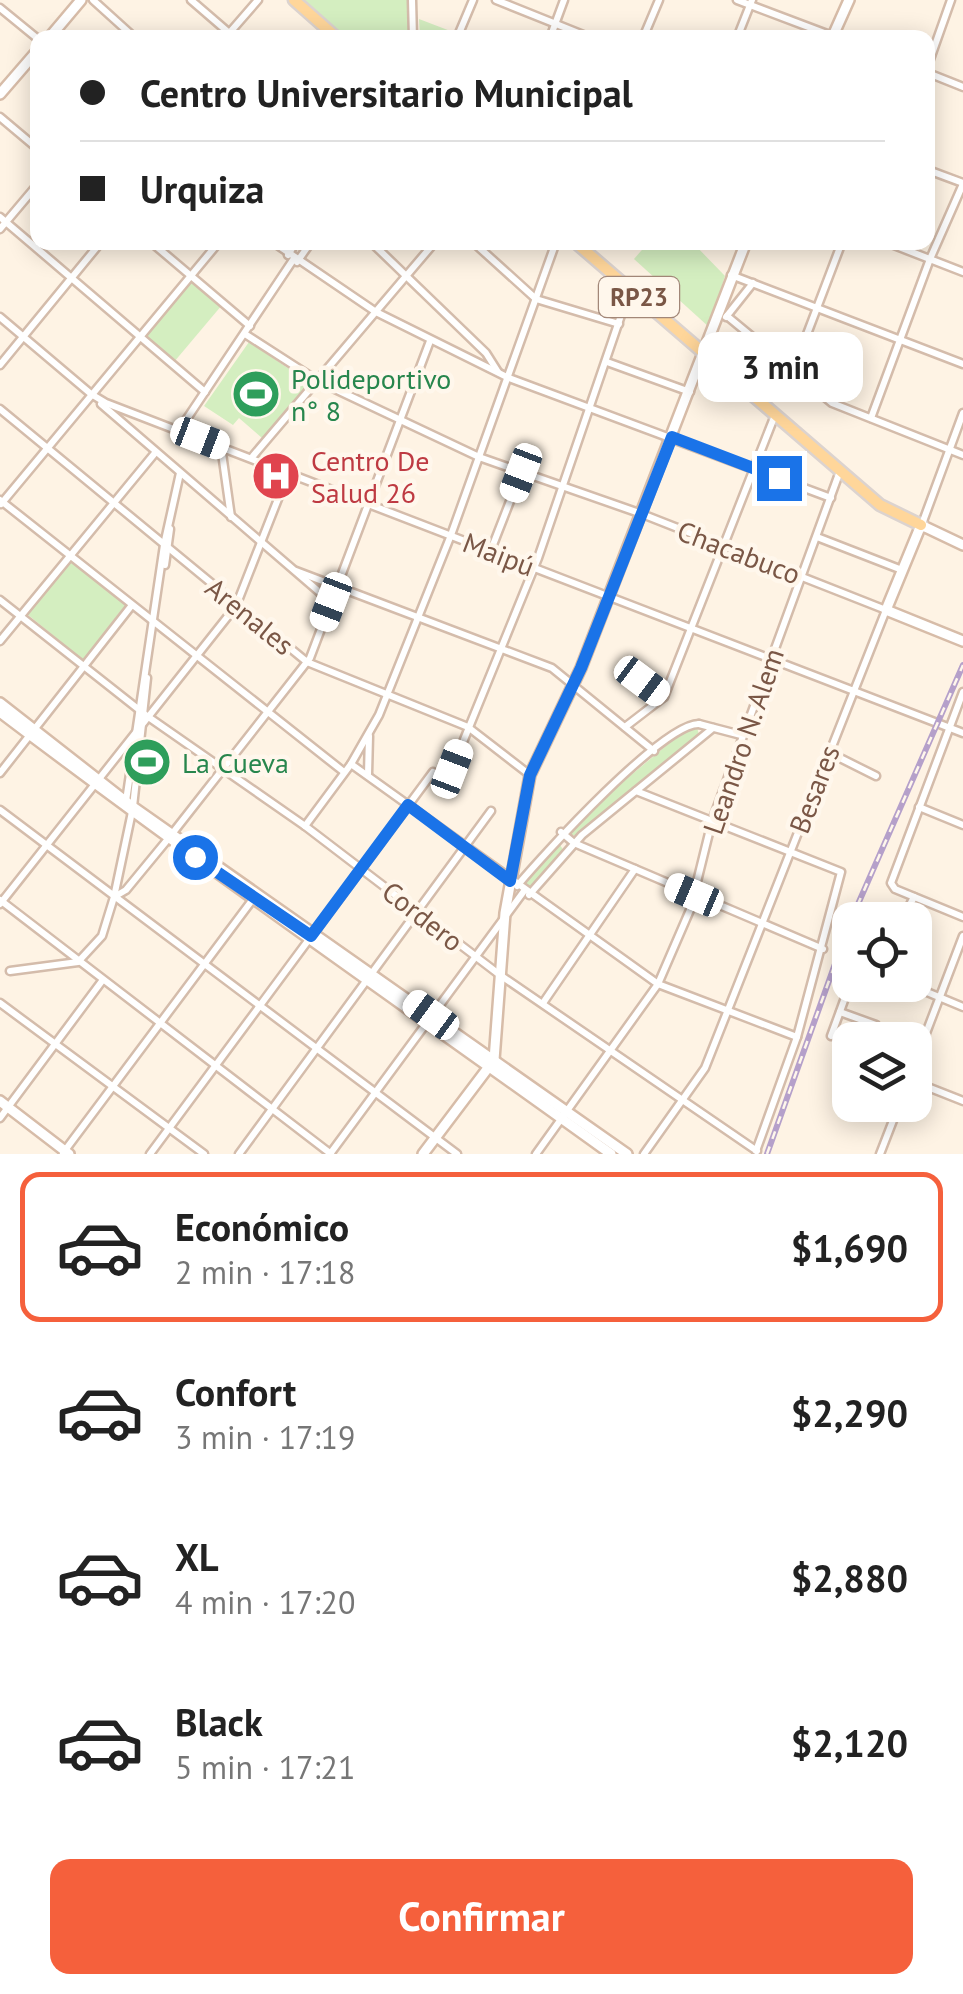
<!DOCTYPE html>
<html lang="es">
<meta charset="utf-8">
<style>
:root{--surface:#fff;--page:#f6f6f6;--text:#222;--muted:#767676;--line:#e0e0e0;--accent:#f5603c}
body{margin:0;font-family:"PT Sans",sans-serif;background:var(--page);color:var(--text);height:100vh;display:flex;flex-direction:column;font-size:38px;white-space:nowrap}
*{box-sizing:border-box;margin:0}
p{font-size:32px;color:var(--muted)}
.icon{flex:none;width:55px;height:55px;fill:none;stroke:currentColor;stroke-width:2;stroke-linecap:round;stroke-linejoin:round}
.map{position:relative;height:1154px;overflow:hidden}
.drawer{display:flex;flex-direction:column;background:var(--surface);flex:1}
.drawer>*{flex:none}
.top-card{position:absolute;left:30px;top:30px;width:905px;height:220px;border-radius:20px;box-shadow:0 5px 25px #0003;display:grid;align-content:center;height:220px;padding:0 50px;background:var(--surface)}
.controls{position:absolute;left:832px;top:902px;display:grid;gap:20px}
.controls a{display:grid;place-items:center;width:100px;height:100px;border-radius:20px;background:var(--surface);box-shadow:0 5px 25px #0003;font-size:50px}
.end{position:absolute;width:45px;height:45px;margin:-22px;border:12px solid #1a73e8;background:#fff;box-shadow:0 0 0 5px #fff}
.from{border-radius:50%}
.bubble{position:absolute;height:70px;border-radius:20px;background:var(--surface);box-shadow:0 5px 25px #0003;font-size:32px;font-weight:700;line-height:70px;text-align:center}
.car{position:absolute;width:30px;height:60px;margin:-30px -15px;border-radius:12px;box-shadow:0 0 8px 2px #0007;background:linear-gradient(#fff 24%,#345 0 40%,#fff 0 76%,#345 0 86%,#fff 0)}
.top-card b{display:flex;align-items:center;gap:35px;height:95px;font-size:38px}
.top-card b+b{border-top:2px solid var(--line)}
.top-card i{width:25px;height:25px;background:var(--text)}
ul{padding:18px 0 0;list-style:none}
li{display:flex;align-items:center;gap:30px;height:150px;margin:0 20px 15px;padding:0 30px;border:5px solid transparent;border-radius:20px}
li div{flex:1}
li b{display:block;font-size:38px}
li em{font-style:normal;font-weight:700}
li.on{border-color:var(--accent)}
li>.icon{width:90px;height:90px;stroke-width:1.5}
.action{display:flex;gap:20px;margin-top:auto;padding:20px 50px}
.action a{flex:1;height:115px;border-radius:20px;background:var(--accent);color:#fff;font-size:40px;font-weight:700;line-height:115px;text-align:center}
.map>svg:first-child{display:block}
</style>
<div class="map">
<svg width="963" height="1154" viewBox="0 0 963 1154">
<rect width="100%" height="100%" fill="#fef3e4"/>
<g fill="#d4eec0">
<polygon points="300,0 409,0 410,37 345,37"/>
<polygon points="419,19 453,32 451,37 420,37"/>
<polygon points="692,242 725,276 709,327 634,259 648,243"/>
<polygon points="190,281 222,305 174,362 144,336"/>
<polygon points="249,342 310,383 262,438 239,418 233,425 204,406"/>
<polygon points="69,561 126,604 83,660 27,614"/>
<polygon points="690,726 697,727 699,735 579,835 570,835 571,825"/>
<polygon points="558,842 564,851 528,888 524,881"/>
</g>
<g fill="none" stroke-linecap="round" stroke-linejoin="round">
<g stroke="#d4bcab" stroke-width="11">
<g id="street">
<polyline points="93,0 135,38"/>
<polyline points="191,0 235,38"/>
<polyline points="412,0 413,38"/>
<polyline points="496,0 591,38"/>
<polyline points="737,0 835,37"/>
<polyline points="0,8 38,39"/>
<polyline points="225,38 258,0"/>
<polyline points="457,38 473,0"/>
<polyline points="550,38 564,0"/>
<polyline points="643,38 659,0"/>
<polyline points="737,38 752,0"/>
<polyline points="928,65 951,0"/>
<polyline points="928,73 963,87"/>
<polyline points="0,117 38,149"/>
<polyline points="928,170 963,183"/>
<polyline points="0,217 205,392"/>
<polyline points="0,229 38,184"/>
<polyline points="151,242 250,326"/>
<polyline points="273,242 376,312 509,378 831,498"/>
<polyline points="371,242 486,353 498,372"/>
<polyline points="473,242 536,299 619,324"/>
<polyline points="886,242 963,272"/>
<polyline points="288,255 296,242"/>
<polyline points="297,262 311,242"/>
<polyline points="731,275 963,364"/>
<polyline points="727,316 832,403 963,455"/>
<polyline points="0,317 91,394 106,403 963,733"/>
<polyline points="726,317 753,283"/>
<polyline points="245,334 318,381 479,457 642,514 886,610 705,1068 644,1154"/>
<polyline points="607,362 690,392"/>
<polyline points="0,365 101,242"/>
<polyline points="793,371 842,242"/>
<polyline points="101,404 331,602"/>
<polyline points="0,409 307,662 468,727 530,775"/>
<polyline points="871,418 930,259 963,184"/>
<polyline points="180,429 293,260"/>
<polyline points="221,446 231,517"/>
<polyline points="253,456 435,242"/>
<polyline points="0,500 344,772"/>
<polyline points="1,504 219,242"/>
<polyline points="922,524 963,413"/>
<polyline points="817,537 902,570"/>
<polyline points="491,550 521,473"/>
<polyline points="165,565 170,529"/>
<polyline points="296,571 552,668 654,751"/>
<polyline points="0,600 147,716 305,826 500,975 757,1151"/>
<polyline points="0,641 155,453"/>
<polyline points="642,681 664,697"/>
<polyline points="963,692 891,883 895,889 963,917"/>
<polyline points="699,724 741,735"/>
<polyline points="625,727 664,697 775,415"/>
<polyline points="828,752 876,776"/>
<polyline points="351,764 658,984 797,1037"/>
<polyline points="452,769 538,558 630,289"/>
<polyline points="0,773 132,605"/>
<polyline points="368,774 369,736"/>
<polyline points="636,791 841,872 797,1037 756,1151"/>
<polyline points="126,801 164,545 180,473"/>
<polyline points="919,807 963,825"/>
<polyline points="0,810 457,1154"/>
<polyline points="305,826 351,764 379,715 451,535 556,242"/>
<polyline points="561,832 574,843 823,949"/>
<path d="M517 886C543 855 663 723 699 724"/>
<polyline points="529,895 582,835 713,728"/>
<polyline points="114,897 126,890 168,839 310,658 430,341"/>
<polyline points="0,900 331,1154"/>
<polyline points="0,904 236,606 289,471"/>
<polyline points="902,920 914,897"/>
<polyline points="10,971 78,962 102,936 114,897 133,807 147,678"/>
<polyline points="910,985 963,1007"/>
<polyline points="0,1003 204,1154"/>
<polyline points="543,1003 635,869"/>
<polyline points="840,1012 876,1025"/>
<polyline points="887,1033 908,1040"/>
<polyline points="831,1036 850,984"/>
<polyline points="915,1062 963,936"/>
<polyline points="915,1082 963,1101"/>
<polyline points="0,1118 102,981"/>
<polyline points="63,1153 253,899"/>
<polyline points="150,1154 433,772"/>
<polyline points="239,1154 491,811"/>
<polyline points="330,1154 524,891"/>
<polyline points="536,1154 658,984 690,910 712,821 840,471"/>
<polyline points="880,1154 899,1105"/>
</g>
</g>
<g stroke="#d7bca8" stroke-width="14">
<g id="secondary">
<polyline points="49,38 81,0"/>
<polyline points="832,38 849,0"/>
<polyline points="0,94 38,50"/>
<polyline points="963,545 921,525 886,610 963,641"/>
<polyline points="0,703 133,807 627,1154"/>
<path d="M0 712C200 864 407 1007 611 1154"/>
<polyline points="0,1101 69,1154"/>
<polyline points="423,1154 494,1060 505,913 530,775 581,668 746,242"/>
</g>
</g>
<g stroke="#dcd3cf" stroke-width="15">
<g id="primary">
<polyline points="294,0 337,38"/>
<polyline points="575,242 880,505 921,525"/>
</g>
</g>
<use href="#street" stroke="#fff" stroke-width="6"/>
<use href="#secondary" stroke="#fff" stroke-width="9"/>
<use href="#primary" stroke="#ffd69a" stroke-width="10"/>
<g stroke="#b5a0ca" stroke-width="6">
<g id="rail">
<polyline points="851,920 963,665"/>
<polyline points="767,1154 850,922"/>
</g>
</g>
<use href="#rail" stroke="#fff7ec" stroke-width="2.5" stroke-dasharray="8" stroke-linecap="butt"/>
</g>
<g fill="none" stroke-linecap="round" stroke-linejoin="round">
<polyline stroke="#1a73e8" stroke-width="12" points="195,857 311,936 408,805 510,881 530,775 581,668 672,437 779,478"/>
</g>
<defs>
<g id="stadium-disc" transform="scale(2.5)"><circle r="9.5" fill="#2e9e5b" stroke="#fff7ec"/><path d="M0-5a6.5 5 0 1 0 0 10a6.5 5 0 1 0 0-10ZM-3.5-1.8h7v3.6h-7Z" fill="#fff"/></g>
<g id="hospital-disc" transform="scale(2.5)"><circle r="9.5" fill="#e0444e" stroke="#fff7ec"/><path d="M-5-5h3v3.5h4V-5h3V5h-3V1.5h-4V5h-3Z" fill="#fff"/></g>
</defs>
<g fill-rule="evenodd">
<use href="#stadium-disc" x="256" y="394"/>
<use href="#hospital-disc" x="276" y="476"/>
<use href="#stadium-disc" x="147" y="762"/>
</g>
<g text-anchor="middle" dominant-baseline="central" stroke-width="9" stroke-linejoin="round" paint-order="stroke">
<rect fill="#fff7ec" stroke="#a28778" stroke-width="2.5" x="599" y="277" width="80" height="40" rx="8"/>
<g font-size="25" font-weight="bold" fill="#7a5746">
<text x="639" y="297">RP23</text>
</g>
<g font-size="28" fill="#27864d" stroke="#fff7ec" text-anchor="start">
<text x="291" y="378">Polideportivo<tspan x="291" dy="32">n° 8</tspan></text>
<text x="182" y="762">La Cueva</text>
</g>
<g font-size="28" fill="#be3a42" stroke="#fff7ec" text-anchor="start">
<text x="311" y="460">Centro De<tspan x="311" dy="32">Salud 26</tspan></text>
</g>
<g font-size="28" fill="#7a5746" stroke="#fff7ec">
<text transform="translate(739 552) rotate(21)">Chacabuco</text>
<text transform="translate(499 554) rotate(21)">Maipú</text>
<text transform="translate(250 616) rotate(39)">Arenales</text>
<text transform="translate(743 741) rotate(-71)">Leandro N. Alem</text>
<text transform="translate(814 789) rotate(-69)">Besares</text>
<text transform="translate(423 916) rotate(38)">Cordero</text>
</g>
</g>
</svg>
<div class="controls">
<a><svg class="icon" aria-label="locate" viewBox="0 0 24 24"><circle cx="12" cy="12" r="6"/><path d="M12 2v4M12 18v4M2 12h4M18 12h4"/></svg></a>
<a><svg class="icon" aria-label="layers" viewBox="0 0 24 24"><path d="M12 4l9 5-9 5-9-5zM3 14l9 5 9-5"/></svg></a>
</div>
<i class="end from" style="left:195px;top:857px"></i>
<i class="end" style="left:779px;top:478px"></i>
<div class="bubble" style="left:698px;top:332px;width:165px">3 min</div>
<i class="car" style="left:200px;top:438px;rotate:111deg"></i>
<i class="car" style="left:521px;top:473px;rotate:201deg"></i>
<i class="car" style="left:331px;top:602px;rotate:201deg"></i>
<i class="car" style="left:642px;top:681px;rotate:127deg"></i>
<i class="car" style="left:452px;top:769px;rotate:21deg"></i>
<i class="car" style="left:694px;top:895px;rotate:293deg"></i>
<i class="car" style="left:431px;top:1015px;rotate:306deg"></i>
<div class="top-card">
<b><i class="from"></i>Centro Universitario Municipal</b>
<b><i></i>Urquiza</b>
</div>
</div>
<section class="drawer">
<ul>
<li class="on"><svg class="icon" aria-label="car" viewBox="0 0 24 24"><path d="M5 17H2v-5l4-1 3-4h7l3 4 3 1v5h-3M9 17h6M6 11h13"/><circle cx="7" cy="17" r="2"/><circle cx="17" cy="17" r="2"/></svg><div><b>Económico</b><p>2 min · 17:18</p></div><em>$1,690</em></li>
<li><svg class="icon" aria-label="car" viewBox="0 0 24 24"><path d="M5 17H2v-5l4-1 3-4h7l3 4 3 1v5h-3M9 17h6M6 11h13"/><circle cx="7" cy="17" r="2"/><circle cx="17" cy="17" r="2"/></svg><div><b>Confort</b><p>3 min · 17:19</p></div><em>$2,290</em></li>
<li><svg class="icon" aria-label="car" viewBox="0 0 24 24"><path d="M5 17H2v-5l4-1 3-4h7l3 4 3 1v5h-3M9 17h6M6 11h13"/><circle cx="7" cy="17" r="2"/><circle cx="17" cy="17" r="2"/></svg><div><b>XL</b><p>4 min · 17:20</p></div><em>$2,880</em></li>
<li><svg class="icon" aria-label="car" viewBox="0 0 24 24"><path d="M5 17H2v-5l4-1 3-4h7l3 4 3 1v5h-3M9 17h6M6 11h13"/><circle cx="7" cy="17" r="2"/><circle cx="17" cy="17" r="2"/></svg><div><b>Black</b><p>5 min · 17:21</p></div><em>$2,120</em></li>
</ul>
<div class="action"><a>Confirmar</a></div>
</section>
